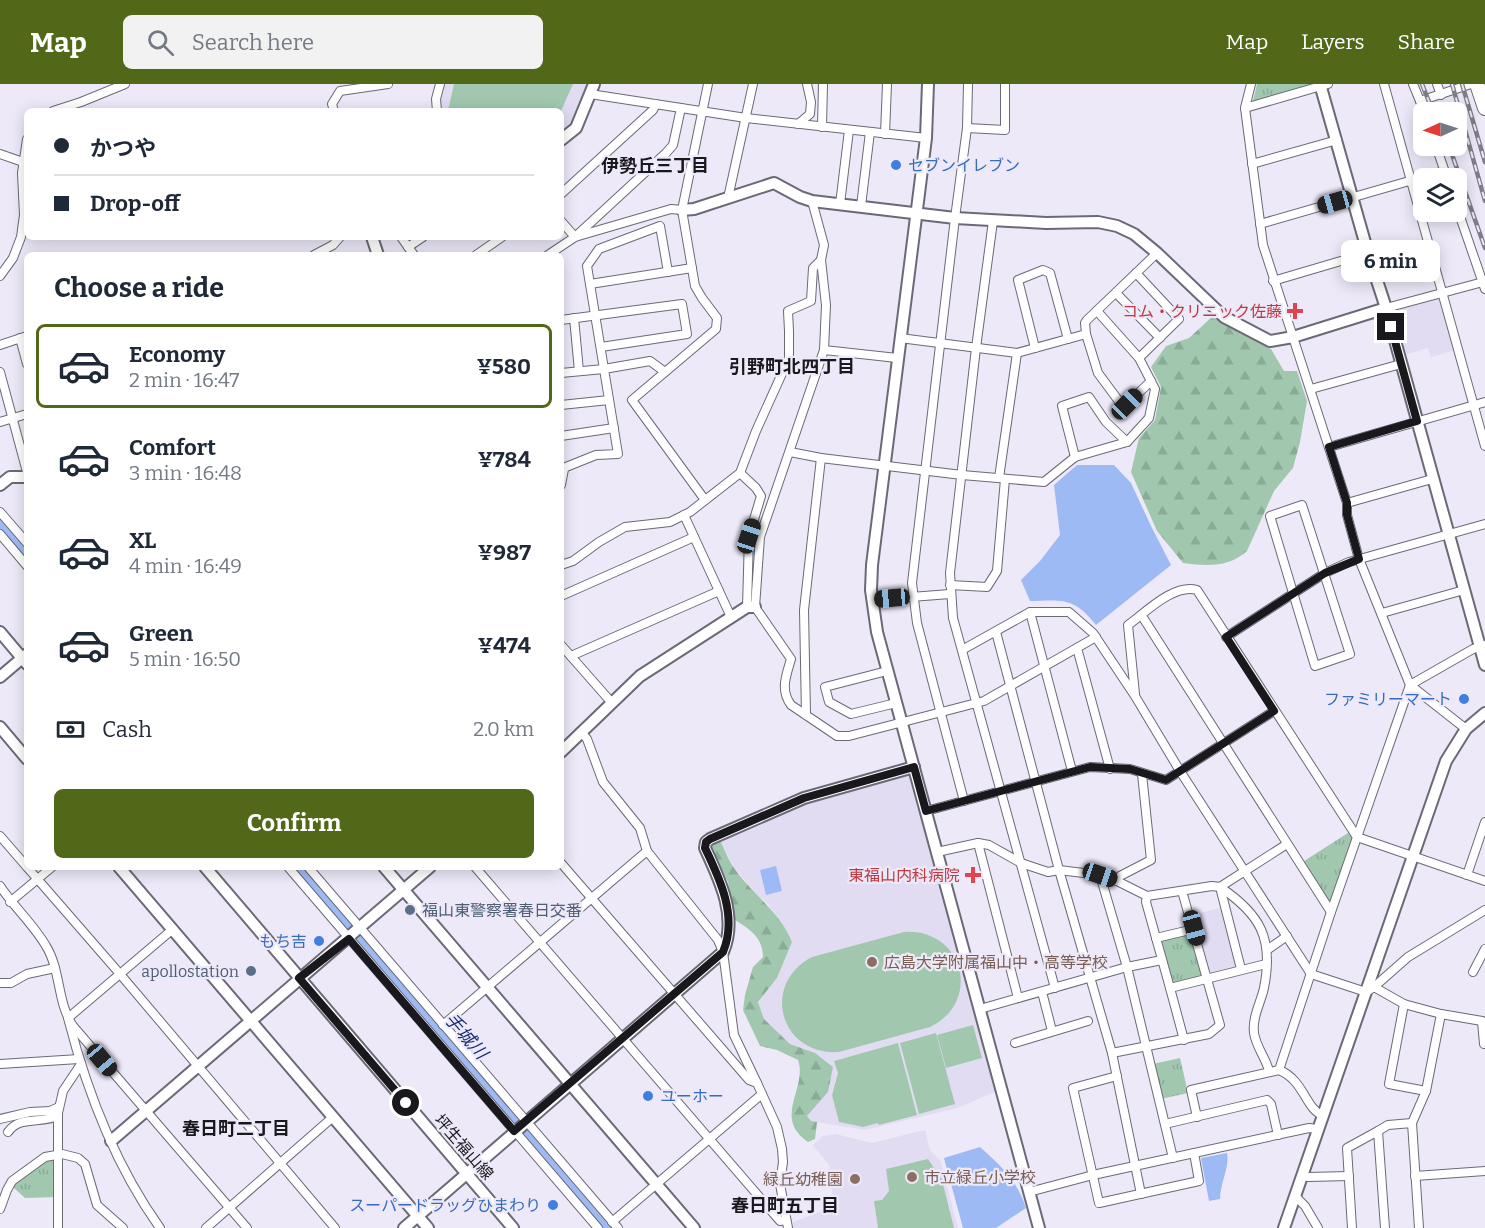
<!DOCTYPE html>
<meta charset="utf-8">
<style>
:root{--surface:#fff;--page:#f2f2f3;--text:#1f2937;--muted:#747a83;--line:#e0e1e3;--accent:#516818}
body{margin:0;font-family:Bitter,"Noto Sans JP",serif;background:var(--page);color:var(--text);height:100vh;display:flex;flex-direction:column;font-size:22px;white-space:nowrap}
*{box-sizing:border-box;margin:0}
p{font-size:20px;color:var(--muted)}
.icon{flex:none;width:33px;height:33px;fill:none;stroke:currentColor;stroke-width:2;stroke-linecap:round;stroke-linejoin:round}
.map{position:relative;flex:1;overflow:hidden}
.details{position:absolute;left:24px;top:168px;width:540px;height:618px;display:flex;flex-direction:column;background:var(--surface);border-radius:9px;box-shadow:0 3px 15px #0003}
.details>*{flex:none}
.guide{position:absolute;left:24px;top:24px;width:540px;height:132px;border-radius:9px;box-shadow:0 3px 15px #0003;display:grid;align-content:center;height:132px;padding:0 30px;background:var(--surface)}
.needle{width:39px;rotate:267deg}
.tools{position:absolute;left:1413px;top:18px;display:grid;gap:12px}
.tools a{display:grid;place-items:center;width:54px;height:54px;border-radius:9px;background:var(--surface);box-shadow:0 3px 15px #0003;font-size:30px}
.end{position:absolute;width:27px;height:27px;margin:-14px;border:8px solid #19181d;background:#fff;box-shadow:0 0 0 3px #fff}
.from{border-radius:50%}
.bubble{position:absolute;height:42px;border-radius:9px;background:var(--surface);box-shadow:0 3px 15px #0003;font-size:20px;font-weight:700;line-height:42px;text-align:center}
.car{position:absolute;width:18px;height:36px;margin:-18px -9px;border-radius:8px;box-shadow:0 0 4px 2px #0007;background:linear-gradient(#222 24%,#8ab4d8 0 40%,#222 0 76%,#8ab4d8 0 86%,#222 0)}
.guide b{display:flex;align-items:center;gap:21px;height:57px;font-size:22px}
.guide b+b{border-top:2px solid var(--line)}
.guide i{width:15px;height:15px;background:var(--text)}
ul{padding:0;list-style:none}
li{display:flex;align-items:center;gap:18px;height:84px;margin:0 12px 9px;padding:0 18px;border:3px solid transparent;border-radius:9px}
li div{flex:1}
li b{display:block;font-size:22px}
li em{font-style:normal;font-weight:700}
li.selected{border-color:var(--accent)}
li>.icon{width:54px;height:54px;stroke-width:1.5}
h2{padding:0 30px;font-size:27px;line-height:72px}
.pay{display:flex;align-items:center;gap:15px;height:66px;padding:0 30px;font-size:22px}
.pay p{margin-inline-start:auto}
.action{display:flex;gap:12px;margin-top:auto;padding:12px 30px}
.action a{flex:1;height:69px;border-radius:9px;background:var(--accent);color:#fff;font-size:24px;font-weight:700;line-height:69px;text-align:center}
header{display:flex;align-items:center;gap:36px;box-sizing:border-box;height:84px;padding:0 30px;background:var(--accent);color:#fff}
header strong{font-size:28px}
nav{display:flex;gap:33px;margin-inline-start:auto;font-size:21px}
.search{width:420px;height:54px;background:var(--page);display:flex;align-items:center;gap:15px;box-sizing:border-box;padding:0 21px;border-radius:9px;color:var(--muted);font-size:22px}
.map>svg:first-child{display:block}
</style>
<header>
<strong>Map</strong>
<div class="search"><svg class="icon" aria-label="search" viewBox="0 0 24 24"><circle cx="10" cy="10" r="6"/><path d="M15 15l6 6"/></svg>Search here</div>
<nav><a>Map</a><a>Layers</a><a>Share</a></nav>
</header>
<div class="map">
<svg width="1485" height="1144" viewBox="0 0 1485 1144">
<defs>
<pattern id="forest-firs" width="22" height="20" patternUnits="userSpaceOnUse" patternTransform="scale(1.5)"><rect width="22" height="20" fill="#a1c8af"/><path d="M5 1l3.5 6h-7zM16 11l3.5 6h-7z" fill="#8aab96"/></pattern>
<pattern id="park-tufts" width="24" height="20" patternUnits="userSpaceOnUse" patternTransform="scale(1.5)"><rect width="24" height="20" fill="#a1c8af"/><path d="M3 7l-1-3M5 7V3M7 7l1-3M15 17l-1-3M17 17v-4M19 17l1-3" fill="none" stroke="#8aab96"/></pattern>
</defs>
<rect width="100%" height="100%" fill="#ede9f9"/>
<g fill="#e2dcf3">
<polygon points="445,0 587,0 573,39 561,51 561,27 440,27 439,19"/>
<polygon points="1440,210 1456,266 1431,273 1428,264 1401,272 1388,225"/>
<polygon points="909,689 995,1008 957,1024 865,1046 811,1037 807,1032 828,1008 815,969 790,960 764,935 758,918 777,894 792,858 788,849 769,821 757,811 733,782 720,756 808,718"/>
<polygon points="1220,824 1238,883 1208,891 1192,831"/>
<polygon points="925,1046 930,1066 940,1076 958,1144 793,1144 793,1138 834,1123 829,1081 813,1061 823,1052 836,1050 871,1059"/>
</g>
<g fill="#a1c8af">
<polygon points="454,0 573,0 561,27 448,27"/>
<path d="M904 848C963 844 983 917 930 943L839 968C780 972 760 900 812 873Z"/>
<polygon points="973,941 982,974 946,984 937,951"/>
<polygon points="936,949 955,1020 919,1030 900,959"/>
<polygon points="898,959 917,1031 879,1041 878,1039 863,1043 839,1038 832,1011 838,989 834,977"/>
<polygon points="928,1075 942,1096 954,1144 878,1144 874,1117 882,1116 889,1107 886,1085"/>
</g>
<g fill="url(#forest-firs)">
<path d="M1212 233 1271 265 1284 287H1297L1307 317 1300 358 1293 384 1274 407 1247 467C1228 484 1207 482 1183 479L1157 447 1131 388 1139 354 1155 336 1161 303 1151 283 1166 262 1189 254Z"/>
<path d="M720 756C724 764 727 773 732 781 750 809 780 827 792 858L777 894 758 918 764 935 790 960 815 969 833 983 828 1008 807 1032 811 1037 817 1038 815 1055 808 1058C772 1034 808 1004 798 976L777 966 760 962 743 926 745 911 753 883 763 873C763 854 750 845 735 836L728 798 709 760Z"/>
</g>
<g fill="url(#park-tufts)">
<polygon points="1257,0 1313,0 1253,17"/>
<polygon points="1351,747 1355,753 1331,825 1301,779"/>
<polygon points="1194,845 1207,894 1170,903 1157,854"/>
<polygon points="1180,974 1188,1009 1161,1015 1153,980"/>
<polygon points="57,1071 57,1113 25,1114 14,1104 13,1098 37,1079"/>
</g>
<g fill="#9ebaf5">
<path d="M1077 381H1114L1131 399 1151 442 1171 481 1096 541C1074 513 1063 516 1030 517L1021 496 1040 477 1060 451 1054 401Z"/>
<polygon points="776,782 782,807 766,811 760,786"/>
<path d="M980 1063C1001 1082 1017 1096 1026 1124L996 1144H963L944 1074Z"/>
<path d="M1227 1069C1230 1083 1220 1099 1220 1115L1209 1117 1201 1074Z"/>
</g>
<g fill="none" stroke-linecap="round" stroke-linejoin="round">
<g stroke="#9ebaf5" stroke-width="12">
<polyline points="0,437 27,469"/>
<polyline points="298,783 608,1144"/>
</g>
<g stroke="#6c6976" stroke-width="10">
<g id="street">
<polyline points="1251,0 1245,24 1263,161 1347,419 1347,431 1359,475 1410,601 1466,645"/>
<polyline points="1384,0 1485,362"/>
<polyline points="1413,0 1420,17"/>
<polyline points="1437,0 1441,11"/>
<polyline points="590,10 746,34 926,54"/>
<polyline points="1245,24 1328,0"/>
<polyline points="53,27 81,18 125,0"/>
<polyline points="334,27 332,20 340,7 388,0"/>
<polyline points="437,27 436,15 440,0"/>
<polyline points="1424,28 1420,17 1471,0"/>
<polyline points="798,40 810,30 811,18 807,0"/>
<polyline points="822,43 823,0"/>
<polyline points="967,44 1005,46 1005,0"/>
<polyline points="885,50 887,0"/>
<polyline points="1436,62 1447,94"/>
<polyline points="0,70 23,78"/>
<polyline points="1252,80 1337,56"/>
<polyline points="561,110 653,26 656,20"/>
<polyline points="728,114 753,0"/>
<path d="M812 117 824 161 821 176 826 221 824 266 760 453 755 523 791 575C786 592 780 606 791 621L837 652H849L984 617 1096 553"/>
<polyline points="840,120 849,46"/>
<polyline points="1456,121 1485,205"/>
<polyline points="861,122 870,48"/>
<polyline points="561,137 575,153 666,69 673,61 681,24"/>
<polyline points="993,137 976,264 950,489 953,534 1055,904"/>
<polyline points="1260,140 1444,87"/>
<polyline points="401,153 414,171"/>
<polyline points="408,163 423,153"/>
<polyline points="314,171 333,161 340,153"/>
<polyline points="476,171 502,153"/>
<polyline points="548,171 575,153 671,125 682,126"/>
<polyline points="1136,189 1179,235 1139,274"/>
<polyline points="0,192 13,174 21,153 24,131 22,89 27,55"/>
<polyline points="1273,197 1368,169"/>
<polyline points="590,200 692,184"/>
<polyline points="1116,209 1160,254"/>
<polyline points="1386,224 1483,198"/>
<polyline points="574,234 579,287"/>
<polyline points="561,236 682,220 687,250 601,263"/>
<polyline points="1086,250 1098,289 1121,320 1123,322 1127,320 1151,297"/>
<polyline points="20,254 27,280"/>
<polyline points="900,254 1017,269 1086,250 1085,239 1087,236 1157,169"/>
<polyline points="0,261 27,252"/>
<polyline points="1035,264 1018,196 1043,186 1050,189 1068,255"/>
<polyline points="824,266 897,274"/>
<polyline points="0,288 27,388"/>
<polyline points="561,289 604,285 650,277 665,288"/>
<polyline points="1311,305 1401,280"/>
<polyline points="561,321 609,316"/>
<polyline points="0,338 27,330"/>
<polyline points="561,352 614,344"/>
<polyline points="1329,363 1485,318"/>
<polyline points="790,368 821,374 962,391 1044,398 1075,373 1127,358 1149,334 1155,305 1139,274 1097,227"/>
<polyline points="1075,373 1062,322 1089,313 1106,338 1127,358"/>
<polyline points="561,385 596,371 618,370 587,182 599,165 660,142 668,188"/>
<polyline points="740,389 756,404 761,412 749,452 747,523"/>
<polyline points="999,394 1017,269"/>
<polyline points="561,401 564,385"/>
<polyline points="705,416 632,316 716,245 717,234 702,214 695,202 682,126 708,0"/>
<polyline points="1347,419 1432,395"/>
<polygon points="1302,421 1350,570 1315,582 1270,432"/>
<polyline points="0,428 27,459"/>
<polyline points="684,431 731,533"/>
<polyline points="0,450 27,482"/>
<polyline points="561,481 573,477 599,458 625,443 670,438 690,428 740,389 756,347 789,274 789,247 788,227 811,217 813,184 821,176"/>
<polyline points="950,501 987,503 997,487 1005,395"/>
<polyline points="561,512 694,453"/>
<polyline points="872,516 950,510"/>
<polyline points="1030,528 1072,687"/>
<polyline points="1382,529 1464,506"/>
<polyline points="1142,532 1331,828"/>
<polyline points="996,548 1059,786 1112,969 1141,1110"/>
<polyline points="1226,553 1325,489 1349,478 1485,440"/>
<polyline points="561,561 612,619"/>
<polyline points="1077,564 1110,685"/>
<polyline points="962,566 1030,528 1069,528 1093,549 1135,612 1180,687 1311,890 1366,908 1374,903 1408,873 1485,826"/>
<polyline points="571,572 719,507"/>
<polyline points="887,587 825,603 829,618 851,630 896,619"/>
<path d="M1135 610 1128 541C1145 529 1174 499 1197 506L1357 753 1485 797"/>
<polyline points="806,631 804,526 821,374"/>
<polyline points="582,649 587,655 603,698 640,744 647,767 718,856 723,868 734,951 757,999"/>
<polyline points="964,717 917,539 912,499 955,134 967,44 968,0"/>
<polyline points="926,727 1090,683 1130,685 1166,696 1274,627"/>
<polyline points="0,752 27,783"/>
<polyline points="978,759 1018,914"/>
<polyline points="937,768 978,759 989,761 1021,779 1048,788 1059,786 1100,791 1117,797 1147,812"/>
<polyline points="561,779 749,996 757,999 777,1043 782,1065 783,1078 780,1100 788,1144"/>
<polyline points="27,783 120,890 335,1144"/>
<polyline points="288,783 598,1144"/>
<polyline points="308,783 618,1144"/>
<polyline points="475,783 780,1137 786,1136"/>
<polyline points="1100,791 1127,883 1173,1074"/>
<polyline points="1467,791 1485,738"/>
<polyline points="1117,797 1120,792 1151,776 1142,690"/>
<path d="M0 802C14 823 34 841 46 862 61 886 57 919 73 942L247 1144"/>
<path d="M1220 803C1260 830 1274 854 1264 904 1261 918 1252 933 1254 949 1256 963 1266 974 1269 987"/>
<polyline points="1220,803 1241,885"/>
<polyline points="10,818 52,783"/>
<polyline points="1156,854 1194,845"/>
<polyline points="1267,866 1287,852"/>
<polyline points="1266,880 1170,904 1146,818 1147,812 1212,802 1220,803 1287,760"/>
<polyline points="1473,888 1485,865"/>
<polyline points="0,899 11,899 27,890 55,884"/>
<polyline points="1374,903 1404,920 1389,1000 1426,1007"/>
<polyline points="1170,904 1184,956"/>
<polyline points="1042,908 1052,947"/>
<polyline points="1404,920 1441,930 1482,937 1484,960"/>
<polyline points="980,925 1127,883 1162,876"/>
<polyline points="443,941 647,767"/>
<polyline points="1015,959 1088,937"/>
<polyline points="1112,969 1209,950 1220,941 1182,807"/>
<polyline points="0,980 79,975"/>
<polyline points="1279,986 1331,828 1410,601 1473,565 1485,561"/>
<polyline points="1117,992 1073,1004 1099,1119 1199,1097 1194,1069"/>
<path d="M1197 1033 1191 1006 1279 986C1304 996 1305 1024 1322 1031"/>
<polyline points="0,1035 30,1028 50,1027 59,1023"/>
<polyline points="1412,1039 1426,1007 1441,930"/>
<polyline points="1165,1040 1267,1016 1271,1020 1278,1051"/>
<polyline points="1378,1047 1388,1041 1412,1039 1419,1144"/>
<path d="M8 1048C20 1031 41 1040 58 1032"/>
<polyline points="1302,1091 1308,1093 1349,1092"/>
<polyline points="1415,1092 1485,1087"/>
<polyline points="1029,1108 1093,1091 1309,1044 1317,1045"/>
<polyline points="1295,1112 1305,1122 1318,1144"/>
<polyline points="0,1125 7,1106 12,1097 45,1073 62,1070 78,1074 85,1080 97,1121 123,1144"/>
<polyline points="612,1138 762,1010"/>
<polyline points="58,1144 58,1029 63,1007 81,980"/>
<path d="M160 1144C115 1081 87 1008 68 934L173 845"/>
<polyline points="206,1144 333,1033"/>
<polyline points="1352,1144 1347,1064 1378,1047 1385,1144"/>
</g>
</g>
<g stroke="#6c6976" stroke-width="14">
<g id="secondary">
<polyline points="928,0 926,54 872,481 871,506 877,548 1039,1144"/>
<polyline points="1320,0 1368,169 1386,224 1485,581"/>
<polyline points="561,56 576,44 594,0"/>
<polyline points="682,126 694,125 774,99 800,113 812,117 955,134 1046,139 1098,138 1117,142 1134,150 1157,169 1224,233 1270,257 1293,253 1386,224"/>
<polyline points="372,153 378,171"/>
<polyline points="0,401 10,393 27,393"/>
<polyline points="0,548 27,580"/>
<polyline points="0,593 27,570"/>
<polyline points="0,643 27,675"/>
<polyline points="561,668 640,592 747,523 755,523"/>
<polyline points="119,783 428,1144"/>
<polyline points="205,783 513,1144"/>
<polyline points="384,783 694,1144"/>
<polyline points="111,1057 430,783"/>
<path d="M404 1144 723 868C738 833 720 796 705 764L706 758 710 755 804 714 914 683"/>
<polyline points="1284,1144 1446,677 1466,645 1485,629"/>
</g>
</g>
<g stroke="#6c6976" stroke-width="16">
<polyline id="highway" points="1477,0 1485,24"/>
</g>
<use href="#street" stroke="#fff" stroke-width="8"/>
<use href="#secondary" stroke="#fff" stroke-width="10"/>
<use href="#highway" stroke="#fff" stroke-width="14"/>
<g stroke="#7f7d87" stroke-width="4.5">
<g id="rail">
<polyline points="1422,0 1433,28"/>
<polyline points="1452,0 1485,117"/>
<polyline points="1462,0 1485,78"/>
<polyline points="1449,62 1485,164"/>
</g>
</g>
<use href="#rail" stroke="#ede9f9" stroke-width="2" stroke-dasharray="7" stroke-linecap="butt"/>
</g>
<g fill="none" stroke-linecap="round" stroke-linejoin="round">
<path stroke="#19181d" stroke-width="8" d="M406 1019 299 894 349 855 514 1047 723 868C738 833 720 795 705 764L706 758 710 755 804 714 914 683 926 727 1090 683 1130 685 1166 696 1274 627 1226 553 1325 489 1359 475 1347 431V419L1329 363 1417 337 1391 243"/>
</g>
<g fill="#3f7fe0" stroke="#ede9f9" stroke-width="2">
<circle cx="896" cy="81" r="6"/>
<circle cx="1464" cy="615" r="6"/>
<circle cx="319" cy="857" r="6"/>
<circle cx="648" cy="1012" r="6"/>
<circle cx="553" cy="1121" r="6"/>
</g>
<g fill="#e0444e" stroke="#ede9f9" stroke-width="2">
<path d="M1292 218h6v6h6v6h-6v6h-6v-6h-6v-6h6z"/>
<path d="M970 782h6v6h6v6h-6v6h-6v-6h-6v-6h6z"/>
</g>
<g fill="#5c6f8a" stroke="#ede9f9" stroke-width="2">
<circle cx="410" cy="826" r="6"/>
<circle cx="251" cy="887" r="6"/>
</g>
<g fill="#8d6e63" stroke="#ede9f9" stroke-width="2">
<circle cx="872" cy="878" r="6"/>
<circle cx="912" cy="1093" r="6"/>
<circle cx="855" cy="1095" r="6"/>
</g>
<g text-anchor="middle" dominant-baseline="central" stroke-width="4.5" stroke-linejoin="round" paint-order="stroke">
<g font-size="16" fill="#366cbe" stroke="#ede9f9" text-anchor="end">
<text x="908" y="81" text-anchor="start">セブンイレブン</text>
<text x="1452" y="615">ファミリーマート</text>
<text x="307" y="857">もち吉</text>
<text x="660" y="1012" text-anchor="start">ユーホー</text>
<text x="541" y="1121">スーパードラッグひまわり</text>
</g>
<g font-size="16" fill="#be3a42" stroke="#ede9f9" text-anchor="end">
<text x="1282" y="227">コム・クリニック佐藤</text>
<text x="960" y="791">東福山内科病院</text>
</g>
<g font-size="16" fill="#4e5e75" stroke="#ede9f9" text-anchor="start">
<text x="422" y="826">福山東警察署春日交番</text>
<text x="239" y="887" text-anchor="end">apollostation</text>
</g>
<g font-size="16" fill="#785e54" stroke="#ede9f9" text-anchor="start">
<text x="884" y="878">広島大学附属福山中・高等学校</text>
<text x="924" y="1093">市立緑丘小学校</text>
<text x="843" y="1095" text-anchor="end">緑丘幼稚園</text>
</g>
<g font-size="16" fill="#19181d" stroke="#ede9f9">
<text transform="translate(464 1063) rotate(49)">坪生福山線</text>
</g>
<g font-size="18" font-weight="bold" fill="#19181d" stroke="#ede9f9">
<text x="655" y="82">伊勢丘三丁目</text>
<text x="792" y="283">引野町北四丁目</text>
<text x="236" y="1045">春日町二丁目</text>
<text x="785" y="1122">春日町五丁目</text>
</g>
<g font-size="18" font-style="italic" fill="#152f72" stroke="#ede9f9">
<text transform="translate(466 952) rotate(49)">手城川</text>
</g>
</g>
</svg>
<div class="tools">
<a><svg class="needle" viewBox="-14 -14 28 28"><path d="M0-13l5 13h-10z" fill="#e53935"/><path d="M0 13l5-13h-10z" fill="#747a83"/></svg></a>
<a><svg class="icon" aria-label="layers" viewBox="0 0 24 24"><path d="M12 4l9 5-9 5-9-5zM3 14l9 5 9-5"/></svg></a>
</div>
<i class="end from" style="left:406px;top:1019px"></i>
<i class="end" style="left:1391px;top:243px"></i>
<div class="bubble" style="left:1341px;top:156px;width:99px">6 min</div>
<i class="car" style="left:1335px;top:118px;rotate:254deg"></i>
<i class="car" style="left:1127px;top:320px;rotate:45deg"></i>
<i class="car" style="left:749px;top:452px;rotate:18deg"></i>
<i class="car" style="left:892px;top:514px;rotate:265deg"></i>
<i class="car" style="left:1100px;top:791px;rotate:109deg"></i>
<i class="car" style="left:1194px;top:844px;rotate:165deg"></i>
<i class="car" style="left:102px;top:976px;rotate:140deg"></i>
<div class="guide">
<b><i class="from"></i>かつや</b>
<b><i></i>Drop-off</b>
</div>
<section class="details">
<h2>Choose a ride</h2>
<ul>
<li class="selected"><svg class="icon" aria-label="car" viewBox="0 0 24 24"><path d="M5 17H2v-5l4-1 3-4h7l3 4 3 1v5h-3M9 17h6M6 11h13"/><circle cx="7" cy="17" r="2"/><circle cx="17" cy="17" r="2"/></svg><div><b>Economy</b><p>2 min · 16:47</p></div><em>¥580</em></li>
<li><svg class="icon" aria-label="car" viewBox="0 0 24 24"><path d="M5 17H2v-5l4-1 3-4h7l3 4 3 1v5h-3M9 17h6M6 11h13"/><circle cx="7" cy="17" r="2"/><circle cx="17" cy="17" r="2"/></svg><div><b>Comfort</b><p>3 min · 16:48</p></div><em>¥784</em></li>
<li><svg class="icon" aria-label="car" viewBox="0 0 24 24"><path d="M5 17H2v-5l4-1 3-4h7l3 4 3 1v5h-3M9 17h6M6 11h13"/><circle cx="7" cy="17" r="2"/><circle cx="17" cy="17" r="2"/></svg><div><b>XL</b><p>4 min · 16:49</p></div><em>¥987</em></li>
<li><svg class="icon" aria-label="car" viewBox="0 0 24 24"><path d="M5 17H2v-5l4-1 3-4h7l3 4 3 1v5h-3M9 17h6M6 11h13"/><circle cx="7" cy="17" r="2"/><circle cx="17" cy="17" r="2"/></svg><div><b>Green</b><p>5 min · 16:50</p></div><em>¥474</em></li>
</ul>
<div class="pay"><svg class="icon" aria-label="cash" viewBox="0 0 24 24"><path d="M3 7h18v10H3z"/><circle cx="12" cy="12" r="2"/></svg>Cash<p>2.0 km</p></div>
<div class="action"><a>Confirm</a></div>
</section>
</div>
